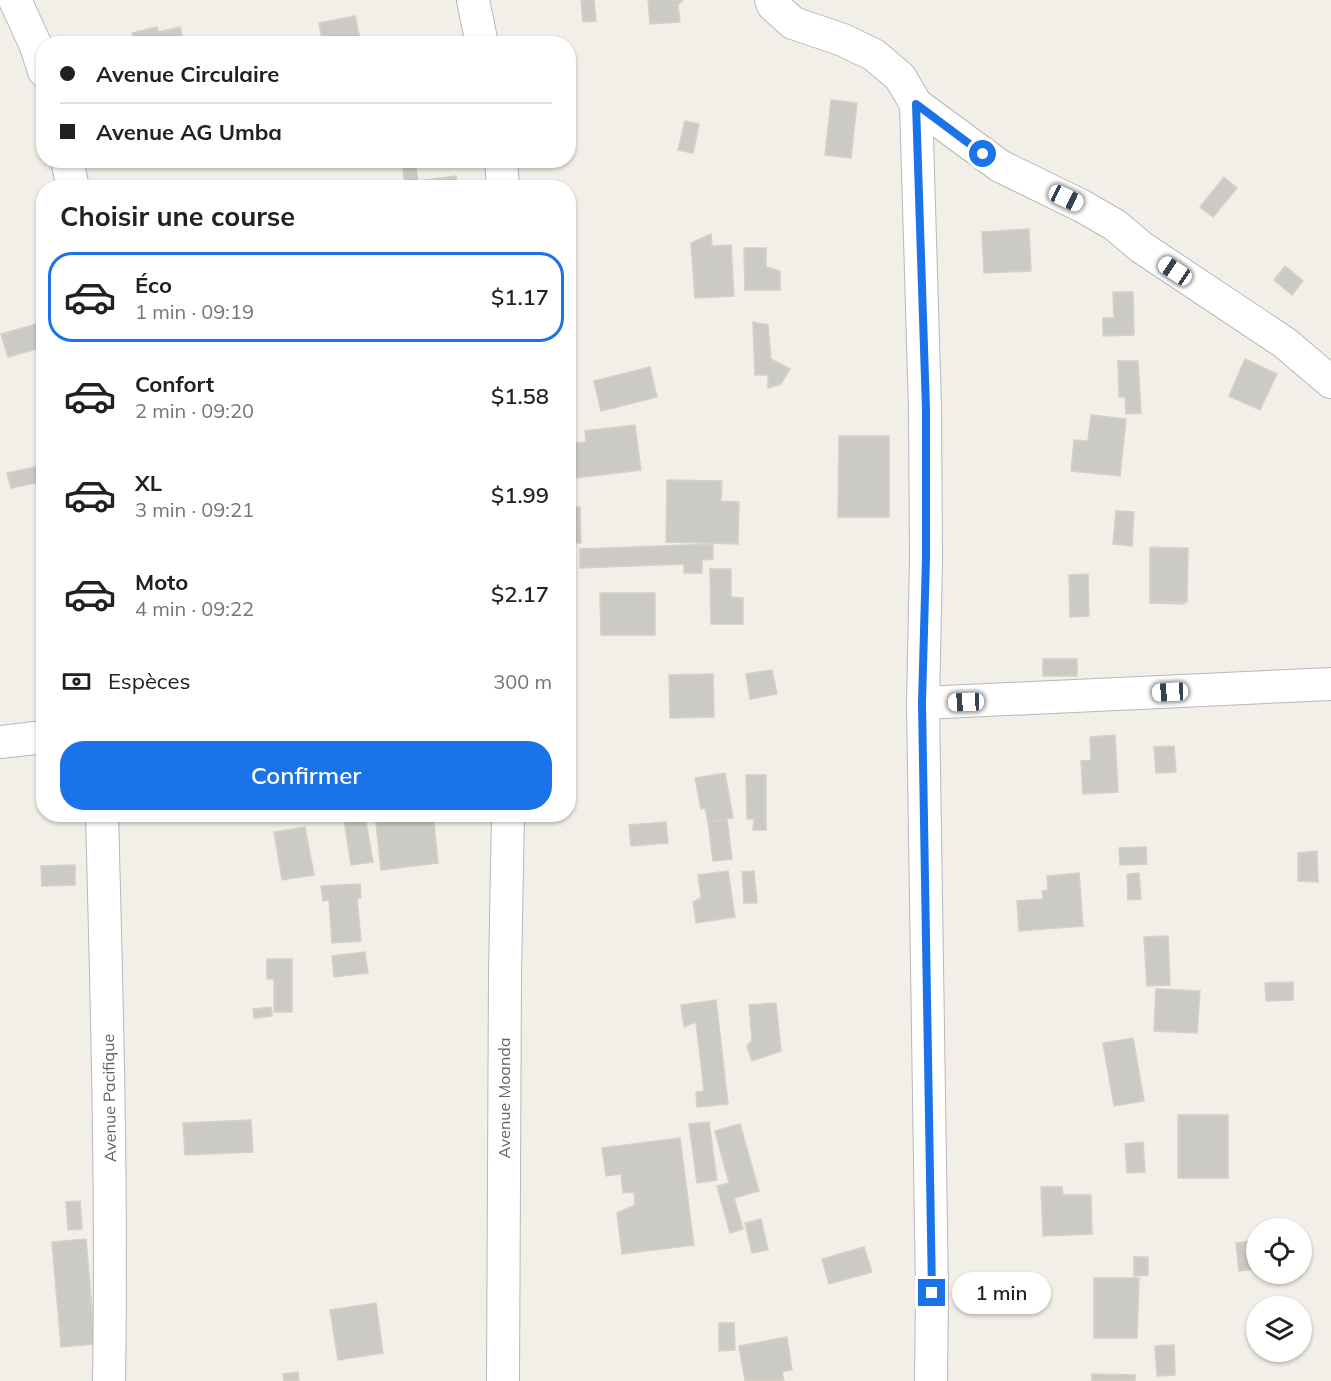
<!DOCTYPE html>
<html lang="fr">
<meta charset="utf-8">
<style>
:root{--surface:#fff;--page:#f6f6f6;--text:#202124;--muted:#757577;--line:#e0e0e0;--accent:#1a73e8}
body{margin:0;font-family:Mulish,sans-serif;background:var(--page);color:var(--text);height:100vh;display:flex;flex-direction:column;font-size:22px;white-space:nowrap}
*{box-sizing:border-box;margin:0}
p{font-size:20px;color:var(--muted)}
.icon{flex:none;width:33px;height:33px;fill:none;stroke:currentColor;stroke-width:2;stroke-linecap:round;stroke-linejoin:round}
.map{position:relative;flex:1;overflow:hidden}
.drawer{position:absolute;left:36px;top:180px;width:540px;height:642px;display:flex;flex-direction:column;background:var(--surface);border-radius:24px;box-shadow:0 2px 4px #0004}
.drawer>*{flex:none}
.top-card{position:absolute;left:36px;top:36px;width:540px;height:132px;border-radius:24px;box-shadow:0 2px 4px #0004;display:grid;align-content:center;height:132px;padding:0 24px;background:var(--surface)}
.buttons{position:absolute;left:1246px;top:1218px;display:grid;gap:12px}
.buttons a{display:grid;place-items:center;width:66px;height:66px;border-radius:50%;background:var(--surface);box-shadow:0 2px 4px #0004;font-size:30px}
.end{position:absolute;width:27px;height:27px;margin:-14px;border:8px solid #1a73e8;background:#fff;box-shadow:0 0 0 3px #fff}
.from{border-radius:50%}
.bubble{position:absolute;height:42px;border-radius:21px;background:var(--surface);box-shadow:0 2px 4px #0004;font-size:20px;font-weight:600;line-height:42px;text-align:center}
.car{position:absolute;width:18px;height:36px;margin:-18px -9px;border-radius:8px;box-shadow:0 0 4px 2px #0007;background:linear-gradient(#fff 24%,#345 0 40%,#fff 0 76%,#345 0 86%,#fff 0)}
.top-card b{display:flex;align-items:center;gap:21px;height:57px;font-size:22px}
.top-card b+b{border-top:2px solid var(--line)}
.top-card i{width:15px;height:15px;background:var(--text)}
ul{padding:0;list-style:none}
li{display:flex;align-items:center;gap:18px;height:90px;margin:0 12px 9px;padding:0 12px;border:3px solid transparent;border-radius:24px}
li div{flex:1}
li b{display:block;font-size:22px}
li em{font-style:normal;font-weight:600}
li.current{border-color:var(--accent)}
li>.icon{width:54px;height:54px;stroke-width:1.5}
h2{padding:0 24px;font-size:27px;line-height:72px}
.pay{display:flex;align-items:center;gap:15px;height:66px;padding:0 24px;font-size:22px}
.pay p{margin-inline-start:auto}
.button{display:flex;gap:12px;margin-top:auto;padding:12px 24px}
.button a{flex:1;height:69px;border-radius:24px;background:var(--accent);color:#fff;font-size:24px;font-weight:600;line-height:69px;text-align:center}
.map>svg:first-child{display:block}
</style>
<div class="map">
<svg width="1331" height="1381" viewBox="0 0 1331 1381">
<rect width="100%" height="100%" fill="#f1efe8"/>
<g fill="#cccac5" stroke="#d6d1c6" stroke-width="1.5">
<polygon points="581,0 594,0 596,21 583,22"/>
<polygon points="648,0 683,0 678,5 680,22 650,24"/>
<polygon points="355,16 361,44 323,44 319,23"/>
<polygon points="157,27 159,32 180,27 184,44 123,44 134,41 132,33"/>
<polygon points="831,100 857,103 851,158 825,155"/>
<polygon points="685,121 699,124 693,153 678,150"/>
<polygon points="278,160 308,160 279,165"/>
<polygon points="416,167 418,181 456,176 458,188 405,188 403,169"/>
<polygon points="1224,177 1237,188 1213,217 1200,207"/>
<polygon points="1029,229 1031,271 984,273 982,232"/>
<polygon points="711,234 712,246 731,245 734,296 695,298 691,243"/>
<polygon points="744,248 766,248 766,267 780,271 780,290 745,290"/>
<polygon points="1285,266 1303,281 1292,295 1274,280"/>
<polygon points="1113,292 1133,292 1134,335 1103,336 1103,318 1114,318"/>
<polygon points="753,322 768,325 771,359 790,369 781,384 768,388 768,375 755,375"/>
<polygon points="37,324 44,347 8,357 1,334"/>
<polygon points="1245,359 1277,374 1260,410 1229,396"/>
<polygon points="1118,361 1138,361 1141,413 1126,414 1125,397 1119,397"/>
<polygon points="650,367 657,397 601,411 594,381"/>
<polygon points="1091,415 1126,419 1120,476 1071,471 1074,440 1088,441"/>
<polygon points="635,425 641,470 568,479 568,444 586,442 585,431"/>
<polygon points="839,436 889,436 889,517 838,517"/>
<polygon points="44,465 44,490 41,491 39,482 11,488 7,473"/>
<polygon points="667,480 722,481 721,501 739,502 738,544 666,542"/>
<polygon points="580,507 581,543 568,543 568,508"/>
<polygon points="1116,511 1134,512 1132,546 1113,544"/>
<polygon points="713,544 713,559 702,560 702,573 684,573 684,564 580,568 580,549"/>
<polygon points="1152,547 1186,549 1184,604 1150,603"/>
<polygon points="1150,548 1188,548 1187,602 1150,602"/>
<polygon points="710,569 731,569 731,597 743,598 743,624 711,624"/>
<polygon points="1088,574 1089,616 1070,617 1069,575"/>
<polygon points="600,593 655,593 655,635 601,635"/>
<rect x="1043" y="659" width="34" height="17"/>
<polygon points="772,670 777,694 750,699 746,674"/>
<polygon points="713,674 714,717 670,718 669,675"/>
<polygon points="1115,735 1118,792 1083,794 1081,761 1091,760 1090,737"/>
<polygon points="1174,746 1176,772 1156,773 1154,747"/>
<polygon points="725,773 733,818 708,822 705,808 701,809 695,778"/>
<polygon points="746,775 766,775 766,830 753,830 754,819 747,819"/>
<polygon points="375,814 433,814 438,863 381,870"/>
<polygon points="365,816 373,862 351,865 344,820"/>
<polygon points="727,819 732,859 713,861 708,822"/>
<polygon points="666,822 668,843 631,846 629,825"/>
<polygon points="305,827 314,875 282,880 274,832"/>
<polygon points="1146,847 1147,864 1120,865 1119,848"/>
<polygon points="1317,851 1318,882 1298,881 1298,853"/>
<polygon points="75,865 75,885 42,886 41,866"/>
<polygon points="728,871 735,917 696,923 693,902 701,898 698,875"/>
<polygon points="754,871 757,903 744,903 742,872"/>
<polygon points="1079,873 1083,926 1019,931 1017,901 1043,899 1042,891 1048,890 1047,876"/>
<polygon points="1139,873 1141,899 1128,900 1127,874"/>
<polygon points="360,884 361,898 357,898 361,941 332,943 329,900 323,901 321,886"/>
<polygon points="1168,936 1170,985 1147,986 1144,937"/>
<polygon points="365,952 368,973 334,977 332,956"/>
<polygon points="267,959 292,959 292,1012 274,1012 274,979 267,979"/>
<polygon points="1293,982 1293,1000 1266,1001 1265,983"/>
<polygon points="1156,989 1200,991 1197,1033 1154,1031"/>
<polygon points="716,1000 728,1104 697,1107 696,1092 704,1091 696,1022 684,1027 681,1005"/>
<polygon points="776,1003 781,1051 752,1061 747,1046 752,1040 749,1005"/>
<polygon points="271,1007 272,1016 254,1018 253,1009"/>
<polygon points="1133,1038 1144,1101 1114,1106 1103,1043"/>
<rect x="1178" y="1115" width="50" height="63"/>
<polygon points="251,1120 253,1152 185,1155 183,1123"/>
<polygon points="709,1122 717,1180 697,1183 689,1124"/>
<polygon points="740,1124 759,1191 734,1198 743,1229 730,1233 717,1186 729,1183 715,1131"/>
<polygon points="680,1138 694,1245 622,1254 617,1213 635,1205 634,1192 623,1193 621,1174 606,1176 602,1148"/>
<polygon points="1143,1142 1145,1172 1127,1173 1125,1144"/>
<polygon points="1041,1187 1062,1187 1063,1195 1091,1195 1092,1234 1043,1236"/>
<polygon points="80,1201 82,1229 68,1230 66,1202"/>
<polygon points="761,1219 768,1250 752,1253 745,1223"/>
<polygon points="86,1239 95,1344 61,1347 52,1242"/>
<polygon points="1257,1240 1257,1269 1239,1271 1236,1243"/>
<polygon points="864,1247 872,1272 829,1284 822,1259"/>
<polygon points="1134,1257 1148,1257 1148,1275 1134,1276"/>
<polygon points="1094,1278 1139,1278 1137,1338 1094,1338"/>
<polygon points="376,1303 383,1353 338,1360 330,1310"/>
<polygon points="719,1323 734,1323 735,1350 719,1351"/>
<polygon points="787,1337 792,1370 782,1372 784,1381 745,1381 739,1346"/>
<polygon points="1174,1345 1175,1375 1157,1376 1155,1346"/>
<polygon points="298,1372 299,1381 284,1381 283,1374"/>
<polygon points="1092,1374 1135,1375 1135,1381 1092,1381"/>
</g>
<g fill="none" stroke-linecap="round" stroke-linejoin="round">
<g stroke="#b5b8bc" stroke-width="34">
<g id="minor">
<polyline points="15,0 36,46 44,71"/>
<polyline points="473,0 482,44"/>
<polyline points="771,0 773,5 793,23 843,40 874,55 900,77 916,104 1000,166 1082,206 1115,225 1141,247 1285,343 1331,382"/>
<polyline points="916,104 925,409 926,559 923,703 932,1293 931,1381"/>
<polyline points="67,160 73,188"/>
<polyline points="501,160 503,188"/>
<polyline points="923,703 1331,684"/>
<polyline points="0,742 44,737"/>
<path d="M102 814C107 1003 112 1192 109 1381"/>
<polyline points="503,1381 505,973 508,814"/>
</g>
</g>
<use href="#minor" stroke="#fff" stroke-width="32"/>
</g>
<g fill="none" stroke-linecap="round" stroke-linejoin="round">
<polyline stroke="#1a73e8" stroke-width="8" points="932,1293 922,703 926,559 926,409 916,104 983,154"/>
</g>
<g text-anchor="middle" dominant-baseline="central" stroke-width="4.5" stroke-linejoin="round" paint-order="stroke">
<g font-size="16" fill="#5f6368" stroke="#fff">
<text transform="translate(109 1098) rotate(-91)">Avenue Pacifique</text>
<text transform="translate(504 1098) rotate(-90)">Avenue Moanda</text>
</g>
</g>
</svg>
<div class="buttons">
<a><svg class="icon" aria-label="locate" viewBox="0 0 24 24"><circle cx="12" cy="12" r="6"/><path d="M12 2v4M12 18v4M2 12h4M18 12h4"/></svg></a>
<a><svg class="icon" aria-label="layers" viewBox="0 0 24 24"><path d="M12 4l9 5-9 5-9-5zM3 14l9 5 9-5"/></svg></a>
</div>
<i class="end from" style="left:983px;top:154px"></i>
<i class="end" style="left:932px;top:1293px"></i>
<div class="bubble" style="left:952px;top:1272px;width:99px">1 min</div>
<i class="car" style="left:1066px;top:198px;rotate:115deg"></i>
<i class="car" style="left:1175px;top:271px;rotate:304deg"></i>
<i class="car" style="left:1170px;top:692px;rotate:267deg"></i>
<i class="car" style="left:966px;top:702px;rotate:268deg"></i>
<div class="top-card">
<b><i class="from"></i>Avenue Circulaire</b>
<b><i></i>Avenue AG Umba</b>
</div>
<section class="drawer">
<h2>Choisir une course</h2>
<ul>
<li class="current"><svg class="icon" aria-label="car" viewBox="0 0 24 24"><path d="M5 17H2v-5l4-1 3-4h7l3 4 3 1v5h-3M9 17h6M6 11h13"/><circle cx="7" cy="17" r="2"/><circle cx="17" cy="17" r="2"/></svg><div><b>Éco</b><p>1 min · 09:19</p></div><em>$1.17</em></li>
<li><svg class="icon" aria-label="car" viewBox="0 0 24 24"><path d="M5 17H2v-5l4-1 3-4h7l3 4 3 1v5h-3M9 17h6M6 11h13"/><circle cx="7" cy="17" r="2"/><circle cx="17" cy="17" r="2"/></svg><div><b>Confort</b><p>2 min · 09:20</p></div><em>$1.58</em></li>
<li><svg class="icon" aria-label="car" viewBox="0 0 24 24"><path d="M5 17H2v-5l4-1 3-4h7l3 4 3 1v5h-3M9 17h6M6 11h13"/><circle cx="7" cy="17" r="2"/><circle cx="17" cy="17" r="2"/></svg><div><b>XL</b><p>3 min · 09:21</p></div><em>$1.99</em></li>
<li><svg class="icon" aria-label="car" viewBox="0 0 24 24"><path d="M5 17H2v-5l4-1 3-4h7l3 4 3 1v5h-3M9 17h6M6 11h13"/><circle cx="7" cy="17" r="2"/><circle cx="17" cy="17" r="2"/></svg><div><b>Moto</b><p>4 min · 09:22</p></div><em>$2.17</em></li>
</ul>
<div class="pay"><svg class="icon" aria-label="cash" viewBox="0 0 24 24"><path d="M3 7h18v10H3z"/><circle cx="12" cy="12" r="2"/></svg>Espèces<p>300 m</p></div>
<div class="button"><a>Confirmer</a></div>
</section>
</div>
